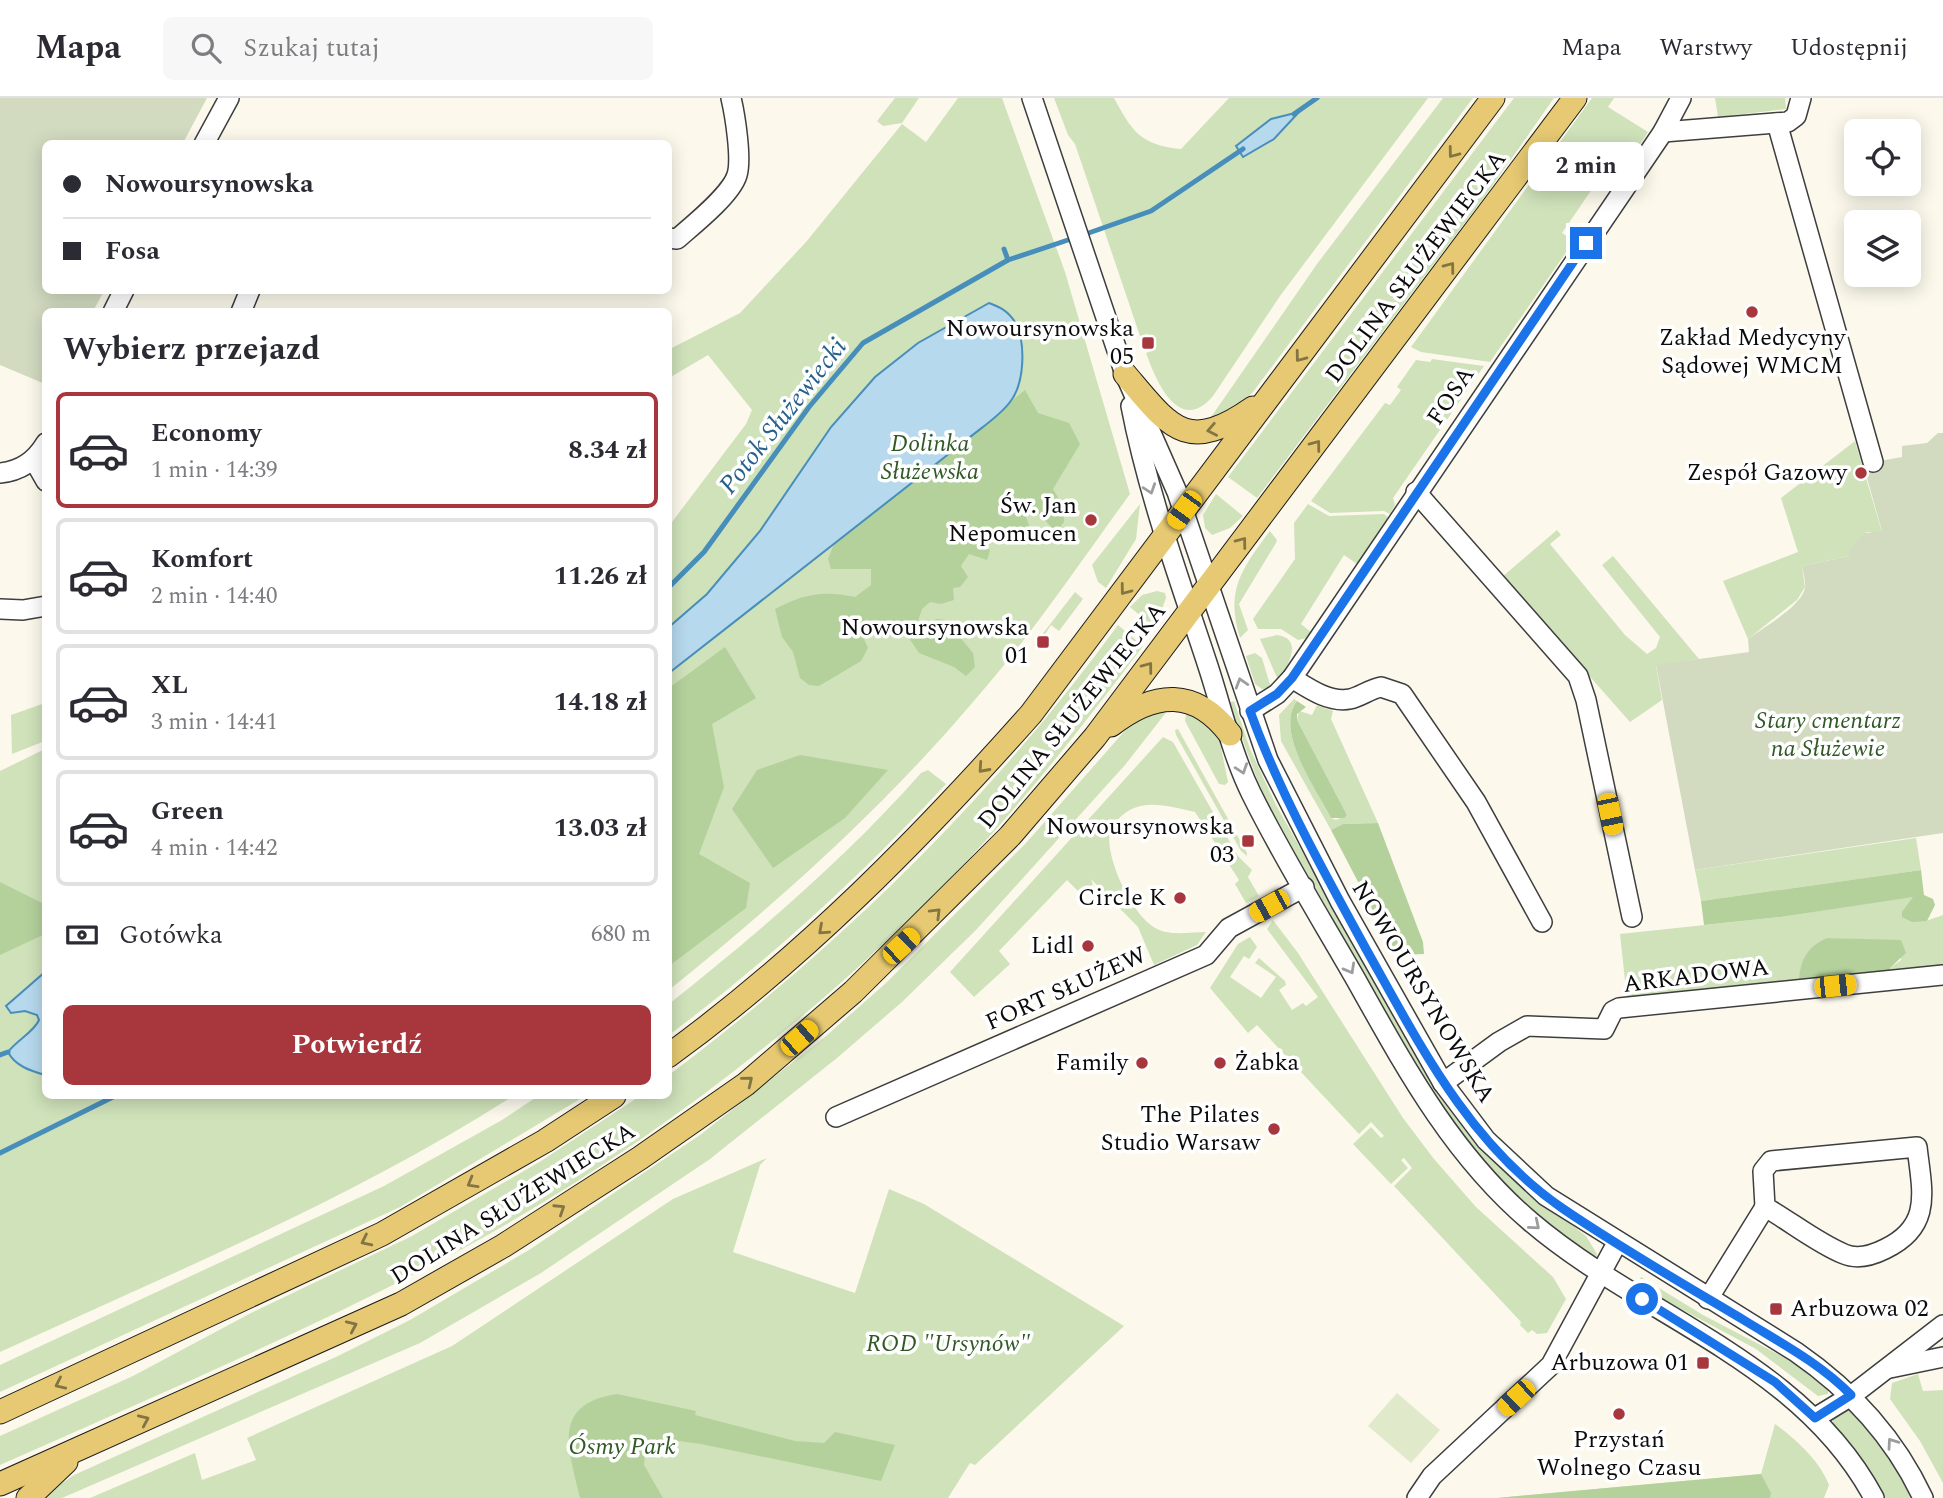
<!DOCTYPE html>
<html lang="pl">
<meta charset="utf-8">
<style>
:root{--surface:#fff;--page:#f7f7f7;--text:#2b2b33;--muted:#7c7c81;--line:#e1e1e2;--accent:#a8363d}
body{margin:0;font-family:Spectral,serif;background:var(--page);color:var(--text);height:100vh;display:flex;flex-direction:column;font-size:26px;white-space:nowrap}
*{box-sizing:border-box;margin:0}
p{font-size:23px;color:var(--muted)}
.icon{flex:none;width:38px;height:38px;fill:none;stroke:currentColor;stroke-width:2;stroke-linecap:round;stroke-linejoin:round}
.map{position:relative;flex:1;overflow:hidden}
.sheet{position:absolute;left:42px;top:210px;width:630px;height:791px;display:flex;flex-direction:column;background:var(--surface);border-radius:10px;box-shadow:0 4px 18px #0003}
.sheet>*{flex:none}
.top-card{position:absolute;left:42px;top:42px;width:630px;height:154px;border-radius:10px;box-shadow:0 4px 18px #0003;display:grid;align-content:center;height:154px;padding:0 21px;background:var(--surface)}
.controls{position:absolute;left:1844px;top:21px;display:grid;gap:14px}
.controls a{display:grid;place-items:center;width:77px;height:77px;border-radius:10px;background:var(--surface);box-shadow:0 4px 18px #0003;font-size:35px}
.end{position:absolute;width:32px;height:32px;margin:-16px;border:9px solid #1a73e8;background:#fff;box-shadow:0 0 0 4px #fff}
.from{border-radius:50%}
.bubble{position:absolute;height:49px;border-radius:10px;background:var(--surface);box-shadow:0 4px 18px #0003;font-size:23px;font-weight:700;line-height:49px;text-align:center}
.car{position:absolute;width:21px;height:42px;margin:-21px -10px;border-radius:9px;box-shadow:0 0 5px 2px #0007;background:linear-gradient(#f5c518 24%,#345 0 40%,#f5c518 0 76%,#345 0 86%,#f5c518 0)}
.top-card b{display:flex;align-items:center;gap:24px;height:66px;font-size:26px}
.top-card b+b{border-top:2px solid var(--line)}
.top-card i{width:18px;height:18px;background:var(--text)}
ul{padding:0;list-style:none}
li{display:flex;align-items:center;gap:21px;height:116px;margin:0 14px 10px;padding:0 7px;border:4px solid var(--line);border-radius:10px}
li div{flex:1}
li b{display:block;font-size:26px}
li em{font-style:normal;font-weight:700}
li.current{border-color:var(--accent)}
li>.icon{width:63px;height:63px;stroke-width:1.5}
h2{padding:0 21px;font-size:32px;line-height:84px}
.pay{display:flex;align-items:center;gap:18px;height:77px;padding:0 21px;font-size:26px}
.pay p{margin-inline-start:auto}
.primary-button{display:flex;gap:14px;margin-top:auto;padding:14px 21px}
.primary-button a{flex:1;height:80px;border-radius:10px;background:var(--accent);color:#fff;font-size:28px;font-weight:700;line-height:80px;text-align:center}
header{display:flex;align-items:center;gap:42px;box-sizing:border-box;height:98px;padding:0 35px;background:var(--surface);border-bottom:2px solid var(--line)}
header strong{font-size:33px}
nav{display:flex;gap:38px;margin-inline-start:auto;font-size:24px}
.search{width:490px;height:63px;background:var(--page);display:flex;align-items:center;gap:18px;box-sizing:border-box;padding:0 24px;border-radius:10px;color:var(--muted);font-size:26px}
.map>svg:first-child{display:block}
</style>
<header>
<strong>Mapa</strong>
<div class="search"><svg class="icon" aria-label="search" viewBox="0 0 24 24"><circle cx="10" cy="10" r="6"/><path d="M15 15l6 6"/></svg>Szukaj tutaj</div>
<nav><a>Mapa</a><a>Warstwy</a><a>Udostępnij</a></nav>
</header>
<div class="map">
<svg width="1943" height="1400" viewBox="0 0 1943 1400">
<rect width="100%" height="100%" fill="#fcf9ec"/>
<g fill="#cfe2ba">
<polygon points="895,0 919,0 902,25 883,28 877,23"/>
<path d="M958 0H1002L1065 174 1130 396C1079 466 1030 539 973 604 882 711 778 804 669 892V428L746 326 752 312 708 257 669 280 668 252 740 215 806 144 902 26 926 44Z"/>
<path d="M1054 0H1114C1132 33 1140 47 1181 51L1229 0H1428L1280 198 1213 298C1179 338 1156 283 1146 255L1154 252 1148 236 1140 238 1075 46 1068 37Z"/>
<polygon points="1443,0 1473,0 1253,294 1238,309 1209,322 1317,166"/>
<polygon points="1514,0 1554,0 1483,101 1257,400 1228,379"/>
<polygon points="1592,0 1614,0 1608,9 1648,34 1629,64 1616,56 1562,135 1574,143 1490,264 1421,254 1411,249"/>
<polygon points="1715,0 1785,0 1786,11 1718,19"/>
<polygon points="1432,261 1484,268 1393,400 1395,407 1390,416 1384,413 1330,415 1311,403 1385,305 1390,307 1401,292 1397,289 1416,262 1430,264"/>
<polygon points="1855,343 1882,434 1866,434 1849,458 1802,468 1805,489 1797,502 1748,541 1723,483 1798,454 1781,400"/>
<polygon points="1216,396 1243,418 1230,430 1212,437 1205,430 1203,417"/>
<polygon points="1140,406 1136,441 1106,490 1098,484 1092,467"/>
<polygon points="1308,406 1329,418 1384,416 1389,420 1357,466 1344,457 1301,526 1311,534 1307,540 1298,542 1281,531 1258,531 1253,521 1295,461 1294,425"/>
<polygon points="1557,432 1561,437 1550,446 1625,537 1647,556 1656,550 1660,539 1602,467 1613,458 1699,561 1656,568 1662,602 1630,624 1502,479"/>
<path d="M1270 433 1277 442 1276 445 1239 506 1248 532 1240 540C1225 493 1242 470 1270 433Z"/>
<polygon points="1157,493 1165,495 1166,500 1155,530 1130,509 1142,497"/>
<polygon points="1075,494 1083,501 1059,533 1051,527 1037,549 1034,547"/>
<path d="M1118 527 1143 548C1086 624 1027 700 961 769 810 927 629 1064 436 1165 294 1239 146 1302 0 1367V1338L133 1278 251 1215 410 1139 541 1063 640 998H668L669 977C840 848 992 700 1118 527Z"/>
<path d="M1277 537C1305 541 1287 569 1278 582L1260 541Z"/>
<polygon points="1255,555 1262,560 1271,590 1262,591 1255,586 1246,558"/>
<path d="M1294 601 1297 603C1274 633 1316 691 1331 720L1336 722 1347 717 1297 622 1299 613 1312 617 1317 607 1333 613 1331 621 1378 725 1343 726 1331 732 1281 643 1279 617Z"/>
<polygon points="1234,603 1250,651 1276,707 1434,988 1485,1054 1512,1081 1586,1138 1597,1156 1596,1162 1534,1115 1487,1068 1452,1025 1412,964 1263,697 1229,605"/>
<polygon points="45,605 45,643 12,656 11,617"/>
<polygon points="1187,608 1193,611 1219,640 1228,684 1225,687 1219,686 1185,623"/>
<polygon points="1168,612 1125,667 976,832 902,904 837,960 710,1061 541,1175 420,1245 62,1400 40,1400 74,1377 338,1258 410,1222 529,1152 700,1037 826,938 886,885 1026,745 1137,619"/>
<polygon points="1178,631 1247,755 1247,758 1241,753 1176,637 1175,632"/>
<path d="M1163 639 1173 644 1238 758 1252 772 1248 779 1259 798 1246 805 1235 786 1239 782 1195 714C1163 707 1131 696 1110 733 1104 759 1133 820 1157 831 1171 838 1191 834 1206 834L1197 847 1154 867 1138 829 1091 781 1093 786 1082 797 1067 782 999 853 1010 866 974 899 950 874Z"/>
<path d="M45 651 46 998H513C352 1101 174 1174 0 1254V673Z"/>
<path d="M928 672 946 686C861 778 769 862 669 937V906C758 835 845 761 921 675Z"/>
<polygon points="1916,740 1921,772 1701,803 1695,772"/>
<polygon points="1914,798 1926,823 1943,817 1943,869 1890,874 1890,870 1901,862 1901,843 1827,840 1799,884 1627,901 1620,836 1781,819"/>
<polygon points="1273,822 1298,855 1403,1020 1434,1061 1476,1109 1553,1179 1566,1201 1547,1235 1537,1236 1532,1232 1528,1235 1520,1227 1521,1224 1394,1088 1412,1070 1404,1060 1401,1062 1408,1070 1391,1086 1353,1046 1371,1029 1381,1040 1384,1038 1371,1024 1359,1036 1257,927 1248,935 1210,890 1238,846 1250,839 1257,849 1249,861 1244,858 1230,879 1261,900 1276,879 1255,865 1259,860 1285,883 1286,887 1279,892 1292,912 1303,905 1306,908 1318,899 1267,831"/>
<polygon points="538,998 585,998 400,1109 0,1294 0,1267 384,1088 502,1022"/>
<polygon points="767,1060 760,1067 733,1154 855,1195 889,1091 924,1106 1124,1228 975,1367 970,1365 948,1400 90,1400 195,1355 202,1382 256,1362 247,1340 452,1248 673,1101"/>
<polygon points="1641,1179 1703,1217 1791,1263 1828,1289 1828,1296 1818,1298 1756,1251 1636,1187"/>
<polygon points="1918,1276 1923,1293 1943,1292 1943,1385 1920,1343 1890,1301 1892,1285"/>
<path d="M1846 1310C1872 1321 1899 1375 1911 1400H1885L1854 1351 1833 1326V1320Z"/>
<path d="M1775 1326C1796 1341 1820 1363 1829 1387L1824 1400H1497L1761 1376Z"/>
</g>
<g fill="#b4d19c">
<path d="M1025 292 1038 315 1069 325 1080 346 1053 391 1063 408 1064 424 1057 433C1042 424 1037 406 1020 401L1031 433 1021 442 1006 440 995 433 980 438 990 453 987 462 969 456 961 468 968 479 960 489 953 490 954 502 941 506 930 504 922 511 918 523 926 530 936 521 946 522 973 555 975 569 966 578 954 569 919 555 901 528 867 522 863 539 868 550 861 563 819 588 809 587 800 580 793 554 782 539 775 511C803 496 823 492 855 499L871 487V471H831L828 461 834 446Z"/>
<polygon points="725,549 756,600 712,626 724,689 699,756 750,785 746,810 669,868 669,590"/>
<path d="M1297 603 1306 609 1297 616V622L1347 717 1344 720H1331C1316 691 1274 633 1297 603Z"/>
<polygon points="800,657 888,672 845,720 773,770 732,711 757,672"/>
<polygon points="1378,725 1423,844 1424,856 1400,857 1393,851 1331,732 1343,726"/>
<polygon points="1921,772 1924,797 1933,801 1935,807 1927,823 1912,824 1902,819 1902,814 1913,799 1781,819 1704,827 1701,803"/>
<polygon points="0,784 44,806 45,836 0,857"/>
<path d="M1827 840 1901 842 1906 855 1890 870V874L1799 884C1800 862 1807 849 1827 840Z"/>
<path d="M617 1296 696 1313 695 1317 795 1343 824 1345 835 1334 895 1347 881 1383 701 1346 679 1343 646 1347 644 1367 663 1400H580C569 1352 550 1306 617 1296Z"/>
<polygon points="1761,1376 1771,1395 1770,1400 1497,1400"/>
</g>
<g fill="#d2dbc0">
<polygon points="0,0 207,0 183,45 46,46 46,192 104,193 93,213 46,214 45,286 0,267"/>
<path d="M1938 335H1943V735L1695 772 1656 567 1749 554 1748 541C1762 530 1801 509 1805 490 1806 484 1803 474 1802 468L1849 458V453L1864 435 1882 433 1863 366 1902 359V348L1927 345Z"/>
</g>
<polygon fill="#e0eacb" points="1397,1295 1440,1332 1411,1365 1368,1328"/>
<g fill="#b7d9ed" stroke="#488eba" stroke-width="2">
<polygon points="1299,14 1274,41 1243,59 1236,48 1271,21"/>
<path d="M989 205C1000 209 1008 213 1015 224 1026 244 1025 285 1010 304 999 319 979 331 964 344L669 575V529L707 496 760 433 831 329 875 279 918 245Z"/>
<path d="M45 874V977C31 973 15 968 8 954 17 942 34 934 39 922L37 917 25 913 11 915 6 908Z"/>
</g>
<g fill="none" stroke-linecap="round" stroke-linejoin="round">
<g stroke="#488eba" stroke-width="5">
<polyline points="1294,16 1317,0"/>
<polyline points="1083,137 1151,113 1243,51"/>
<polyline points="1004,151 1008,162"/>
<polyline points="668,490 704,454 809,309 863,245 1008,162 1074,140"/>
<polyline points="0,957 8,954"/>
<polyline points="0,1055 115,998"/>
</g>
<g stroke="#3e3e3e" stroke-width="22">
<g id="minor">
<path d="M1032 0 1125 276 1177 394 1268 662 1340 803 1443 985 1486 1042 1546 1098 1796 1254C1851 1292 1894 1338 1923 1400"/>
<polyline points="1777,25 1873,364"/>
<polyline points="1663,34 1788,24 1796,18 1801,0"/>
<polyline points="204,46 229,0"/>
<path d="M668 140 677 141C693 127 731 97 737 77 742 61 735 17 731 0"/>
<polyline points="113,214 124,192"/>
<polyline points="241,214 250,192"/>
<path d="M1131 308C1148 396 1179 480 1207 565 1221 607 1231 654 1251 695 1282 758 1320 819 1355 880 1405 969 1452 1057 1531 1124 1644 1220 1801 1263 1874 1400"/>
<polyline points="34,362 46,383"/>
<path d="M0 375C21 373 35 363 46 345"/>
<polyline points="1416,394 1578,578 1586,602 1632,819"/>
<polyline points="0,511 23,512 46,508"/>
<path d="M1292 580C1308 590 1329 605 1350 601 1360 599 1370 591 1381 589L1402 596 1476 704 1542 824"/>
<polyline points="1250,613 1277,596 1292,580 1663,34 1681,0"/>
<polyline points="1443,985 1499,944 1527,928 1604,931 1613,913 1619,910 1943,877"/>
<polyline points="836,1019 1206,857 1229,830 1304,789"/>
<path d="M1917 1049C1922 1093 1933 1128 1885 1151 1873 1157 1858 1162 1844 1156 1817 1145 1790 1123 1765 1109L1763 1073 1771 1063Z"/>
<polyline points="1708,1201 1765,1109"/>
<polyline points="1890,1270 1943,1259"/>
<polyline points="1815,1320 1851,1298 1943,1227"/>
<polyline points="1417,1400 1432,1378 1551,1267 1617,1145"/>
</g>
</g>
<g stroke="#1c1c1c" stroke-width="25">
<g id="major">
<path d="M1125 276C1170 329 1186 357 1253 310"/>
<path d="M1111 627C1155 593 1195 590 1230 636"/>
<path d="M668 958C804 859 920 741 1031 616L1493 0"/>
<polyline points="0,1314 382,1136 545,1043 614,998"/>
<polyline points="0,1386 401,1206 503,1148 640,1060 746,986 853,894 1010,738 1095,639 1575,0"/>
<polyline points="28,1400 66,1364"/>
</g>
</g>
<use href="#minor" stroke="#fff" stroke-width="19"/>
<use href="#major" stroke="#e6c972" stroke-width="23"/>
</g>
<defs><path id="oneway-chevron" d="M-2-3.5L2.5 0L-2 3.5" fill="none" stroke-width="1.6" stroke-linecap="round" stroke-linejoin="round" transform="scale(1.75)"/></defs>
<g stroke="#837444">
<use href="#oneway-chevron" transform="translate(1453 55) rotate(127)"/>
<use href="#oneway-chevron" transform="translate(1450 169) rotate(-53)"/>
<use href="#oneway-chevron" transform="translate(1300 259) rotate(127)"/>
<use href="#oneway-chevron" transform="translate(1212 332) rotate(169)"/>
<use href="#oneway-chevron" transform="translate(1316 347) rotate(-53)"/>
<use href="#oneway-chevron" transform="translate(1242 444) rotate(-53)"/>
<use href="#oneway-chevron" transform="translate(1125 492) rotate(127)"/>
<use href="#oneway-chevron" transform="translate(1148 569) rotate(-53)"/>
<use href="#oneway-chevron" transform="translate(983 670) rotate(132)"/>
<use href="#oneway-chevron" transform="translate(936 815) rotate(-45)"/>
<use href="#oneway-chevron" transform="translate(823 832) rotate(138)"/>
<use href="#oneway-chevron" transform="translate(748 983) rotate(-39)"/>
<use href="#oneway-chevron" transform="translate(472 1085) rotate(150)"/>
<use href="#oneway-chevron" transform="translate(560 1111) rotate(-33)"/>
<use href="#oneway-chevron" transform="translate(366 1143) rotate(154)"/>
<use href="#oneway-chevron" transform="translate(352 1228) rotate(-24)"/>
<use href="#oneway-chevron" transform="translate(60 1286) rotate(155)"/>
<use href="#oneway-chevron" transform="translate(144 1322) rotate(-24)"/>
</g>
<g stroke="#9d9d9d">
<use href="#oneway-chevron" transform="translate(1150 391) rotate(71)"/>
<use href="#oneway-chevron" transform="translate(1241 585) rotate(-107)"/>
<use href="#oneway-chevron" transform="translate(1242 671) rotate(71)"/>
<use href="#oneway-chevron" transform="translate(1350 871) rotate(61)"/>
<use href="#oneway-chevron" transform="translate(1535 1127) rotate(40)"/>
<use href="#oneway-chevron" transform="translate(1892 1345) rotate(-125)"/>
</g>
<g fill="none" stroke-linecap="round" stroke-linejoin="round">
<path stroke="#1a73e8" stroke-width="9" d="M1586 145 1292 580 1277 596 1250 613C1280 696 1324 774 1366 851 1420 947 1469 1046 1562 1110 1622 1151 1685 1187 1747 1224 1783 1246 1822 1267 1851 1297L1815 1320 1775 1284 1642 1201"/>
</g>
<g fill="#a8363d" stroke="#fff" stroke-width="2.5">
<circle cx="1752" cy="214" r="7"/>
<rect x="1141" y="238" width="14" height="14" rx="3.5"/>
<circle cx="1861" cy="375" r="7"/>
<circle cx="1091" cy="422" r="7"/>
<rect x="1036" y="537" width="14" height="14" rx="3.5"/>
<rect x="1241" y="736" width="14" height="14" rx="3.5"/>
<circle cx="1180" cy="800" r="7"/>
<circle cx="1088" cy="848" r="7"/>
<circle cx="1142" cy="965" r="7"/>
<circle cx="1220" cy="965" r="7"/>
<circle cx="1274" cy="1031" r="7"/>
<rect x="1769" y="1204" width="14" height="14" rx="3.5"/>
<rect x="1696" y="1258" width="14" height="14" rx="3.5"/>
<circle cx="1619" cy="1316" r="7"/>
</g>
<g text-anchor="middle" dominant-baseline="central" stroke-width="7" stroke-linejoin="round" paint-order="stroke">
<g font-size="24" fill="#0b0b0b" stroke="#fff">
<text transform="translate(1416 169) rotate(-53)">DOLINA SŁUŻEWIECKA</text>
<text transform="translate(1451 298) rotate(-56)">FOSA</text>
<text transform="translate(1072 618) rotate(-51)">DOLINA SŁUŻEWIECKA</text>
<text transform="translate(1696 878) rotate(-7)">ARKADOWA</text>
<text transform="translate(1066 891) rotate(-24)">FORT SŁUŻEW</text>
<text transform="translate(1423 894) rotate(59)">NOWOURSYNOWSKA</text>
<text transform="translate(513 1106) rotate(-32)">DOLINA SŁUŻEWIECKA</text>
</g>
<g font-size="24" fill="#0b0b0b" stroke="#fff" text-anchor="end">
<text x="1134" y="231">Nowoursynowska<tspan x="1134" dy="28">05</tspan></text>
<text x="1752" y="240" text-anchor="middle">Zakład Medycyny<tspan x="1752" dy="28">Sądowej WMCM</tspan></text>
<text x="1847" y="375">Zespół Gazowy</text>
<text x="1077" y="408">Św. Jan<tspan x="1077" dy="28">Nepomucen</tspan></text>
<text x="1029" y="530">Nowoursynowska<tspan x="1029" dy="28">01</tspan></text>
<text x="1234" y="729">Nowoursynowska<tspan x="1234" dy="28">03</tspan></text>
<text x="1166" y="800">Circle K</text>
<text x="1074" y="848">Lidl</text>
<text x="1128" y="965">Family</text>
<text x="1234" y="965" text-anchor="start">Żabka</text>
<text x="1260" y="1017">The Pilates<tspan x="1260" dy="28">Studio Warsaw</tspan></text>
<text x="1790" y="1211" text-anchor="start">Arbuzowa 02</text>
<text x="1689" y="1265">Arbuzowa 01</text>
<text x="1619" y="1342" text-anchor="middle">Przystań<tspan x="1619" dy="28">Wolnego Czasu</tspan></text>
</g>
<g font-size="24" font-style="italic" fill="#305925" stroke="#fff">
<text x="930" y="346">Dolinka<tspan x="930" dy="28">Służewska</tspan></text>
<text x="1828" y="623">Stary cmentarz<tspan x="1828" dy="28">na Służewie</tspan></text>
<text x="948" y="1246">ROD "Ursynów"</text>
<text x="622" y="1349">Ósmy Park</text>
</g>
<g font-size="26" font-style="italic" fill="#26608b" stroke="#fff">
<text transform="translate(783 318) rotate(-52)">Potok Służewiecki</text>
</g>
</g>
</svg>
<div class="controls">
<a><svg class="icon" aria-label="locate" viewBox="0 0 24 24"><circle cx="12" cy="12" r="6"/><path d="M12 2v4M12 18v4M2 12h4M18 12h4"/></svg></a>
<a><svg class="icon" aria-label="layers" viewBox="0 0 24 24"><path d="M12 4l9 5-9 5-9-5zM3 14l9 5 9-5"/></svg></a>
</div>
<i class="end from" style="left:1642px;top:1201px"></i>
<i class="end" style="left:1586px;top:145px"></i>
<div class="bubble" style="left:1528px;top:44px;width:116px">2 min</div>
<i class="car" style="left:1184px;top:412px;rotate:216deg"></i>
<i class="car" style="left:1610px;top:716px;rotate:168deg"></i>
<i class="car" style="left:1269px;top:808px;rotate:241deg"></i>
<i class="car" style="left:901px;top:848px;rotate:47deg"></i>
<i class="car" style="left:1835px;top:888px;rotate:84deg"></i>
<i class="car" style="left:799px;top:940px;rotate:49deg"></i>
<i class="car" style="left:1516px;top:1300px;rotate:227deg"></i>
<div class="top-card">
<b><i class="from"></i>Nowoursynowska</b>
<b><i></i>Fosa</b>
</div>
<section class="sheet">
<h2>Wybierz przejazd</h2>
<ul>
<li class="current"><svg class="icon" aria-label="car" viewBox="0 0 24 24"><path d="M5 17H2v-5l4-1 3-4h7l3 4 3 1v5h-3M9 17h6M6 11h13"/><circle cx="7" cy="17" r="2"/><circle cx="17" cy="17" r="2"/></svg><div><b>Economy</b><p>1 min · 14:39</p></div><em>8.34 zł</em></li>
<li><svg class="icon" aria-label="car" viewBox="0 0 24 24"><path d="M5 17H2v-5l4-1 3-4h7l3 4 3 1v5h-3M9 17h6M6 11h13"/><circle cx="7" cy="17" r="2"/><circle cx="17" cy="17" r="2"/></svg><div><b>Komfort</b><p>2 min · 14:40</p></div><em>11.26 zł</em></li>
<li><svg class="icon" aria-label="car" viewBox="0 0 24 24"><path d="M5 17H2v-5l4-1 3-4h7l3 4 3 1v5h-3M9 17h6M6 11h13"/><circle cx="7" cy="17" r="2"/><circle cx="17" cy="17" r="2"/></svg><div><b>XL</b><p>3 min · 14:41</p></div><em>14.18 zł</em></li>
<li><svg class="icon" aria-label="car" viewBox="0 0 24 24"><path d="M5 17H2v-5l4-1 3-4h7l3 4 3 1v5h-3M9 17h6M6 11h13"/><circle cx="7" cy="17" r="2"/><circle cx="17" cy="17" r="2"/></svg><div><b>Green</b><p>4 min · 14:42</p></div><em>13.03 zł</em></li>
</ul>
<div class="pay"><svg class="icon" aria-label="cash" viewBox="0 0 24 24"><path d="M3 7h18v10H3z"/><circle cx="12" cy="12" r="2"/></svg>Gotówka<p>680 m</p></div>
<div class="primary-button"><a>Potwierdź</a></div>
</section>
</div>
